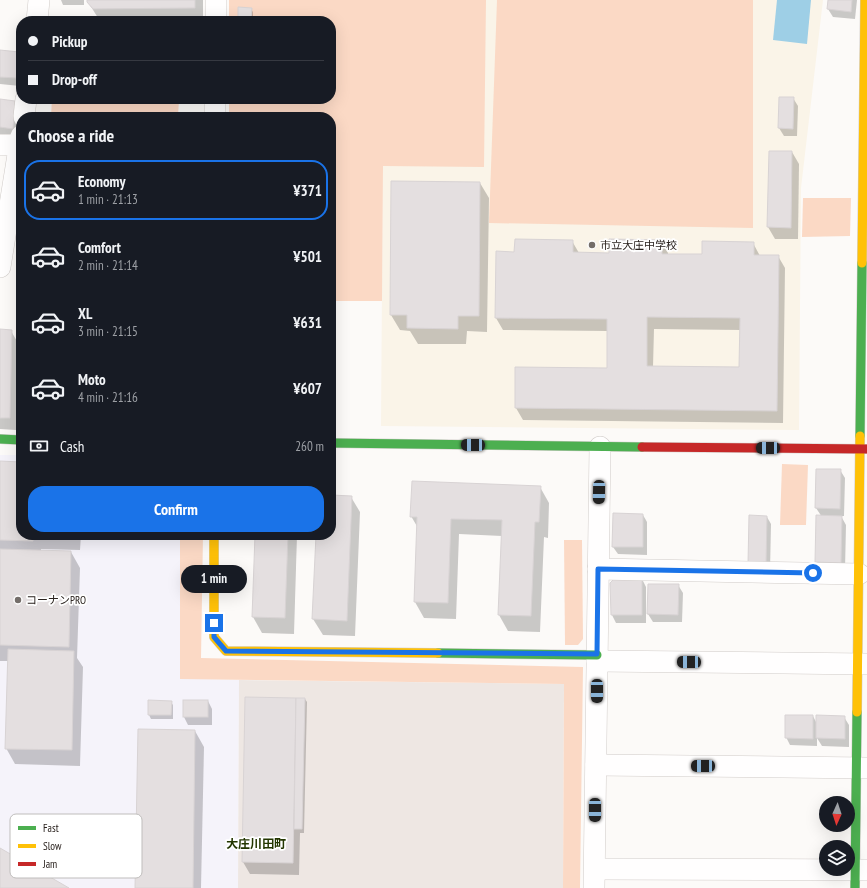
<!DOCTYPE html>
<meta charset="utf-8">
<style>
:root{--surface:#171b24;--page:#242831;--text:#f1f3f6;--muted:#9ea1a6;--line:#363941;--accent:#1a73e8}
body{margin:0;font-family:"PT Sans Narrow","Noto Sans JP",sans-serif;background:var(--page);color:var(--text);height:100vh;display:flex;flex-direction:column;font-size:15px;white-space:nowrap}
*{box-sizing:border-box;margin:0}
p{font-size:13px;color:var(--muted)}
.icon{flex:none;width:22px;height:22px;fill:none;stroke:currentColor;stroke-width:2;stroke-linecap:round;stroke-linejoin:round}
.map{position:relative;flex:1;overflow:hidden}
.sheet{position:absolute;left:16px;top:112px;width:320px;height:428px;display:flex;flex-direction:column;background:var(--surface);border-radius:16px;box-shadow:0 4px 16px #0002}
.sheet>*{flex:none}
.guide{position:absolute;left:16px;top:16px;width:320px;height:88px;border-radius:16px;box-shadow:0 4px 16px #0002;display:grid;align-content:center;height:88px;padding:0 12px;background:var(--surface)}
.needle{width:26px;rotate:183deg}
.buttons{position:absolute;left:819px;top:796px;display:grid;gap:8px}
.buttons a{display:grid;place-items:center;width:36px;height:36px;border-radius:50%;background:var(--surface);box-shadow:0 4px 16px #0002;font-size:20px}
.end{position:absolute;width:18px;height:18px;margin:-9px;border:5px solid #1a73e8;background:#fff;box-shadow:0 0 0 2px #fff}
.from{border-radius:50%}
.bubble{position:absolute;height:28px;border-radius:14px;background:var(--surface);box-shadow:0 4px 16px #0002;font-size:13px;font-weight:700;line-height:28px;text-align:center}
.car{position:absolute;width:12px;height:24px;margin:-12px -6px;border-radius:5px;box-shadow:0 0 3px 1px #0007;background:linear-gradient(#222 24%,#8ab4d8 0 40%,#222 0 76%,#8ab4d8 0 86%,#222 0)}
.guide b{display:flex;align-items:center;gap:14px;height:38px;font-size:15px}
.guide b+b{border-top:1px solid var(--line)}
.guide i{width:10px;height:10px;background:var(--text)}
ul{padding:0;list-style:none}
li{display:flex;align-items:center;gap:12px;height:60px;margin:0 8px 6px;padding:0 4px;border:2px solid transparent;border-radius:16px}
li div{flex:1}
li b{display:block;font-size:15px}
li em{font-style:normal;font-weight:700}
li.current{border-color:var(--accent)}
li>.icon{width:36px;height:36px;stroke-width:1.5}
h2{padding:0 12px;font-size:18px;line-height:48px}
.pay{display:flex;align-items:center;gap:10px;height:44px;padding:0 12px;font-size:15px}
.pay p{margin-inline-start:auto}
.primary-button{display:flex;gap:8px;margin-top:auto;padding:8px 12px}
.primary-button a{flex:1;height:46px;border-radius:16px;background:var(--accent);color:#fff;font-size:16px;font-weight:700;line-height:46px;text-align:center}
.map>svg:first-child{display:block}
</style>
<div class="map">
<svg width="867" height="888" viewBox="0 0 867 888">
<rect width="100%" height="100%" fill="#fcfaf8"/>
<polygon fill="#f5f3fa" points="0,455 21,455 21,535 180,535 180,678 239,680 238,888 0,888"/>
<polygon fill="#eee7e3" points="239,680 564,684 563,888 238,888"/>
<polygon fill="#faf4e8" points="384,0 823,0 801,188 799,430 381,426"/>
<g fill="#fbd9c5">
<polygon points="229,0 486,0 484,167 383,166 382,301 331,301 331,117 229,117 229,99 331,99 331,21 229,21"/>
<polygon points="497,0 753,0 753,228 489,223"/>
<polygon points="52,99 179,99 178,117 51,116"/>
<polygon points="803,198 851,198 850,236 802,237"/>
<polygon points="782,464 808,465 806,525 780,525"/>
<polygon points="180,535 203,535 201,658 583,667 580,888 563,888 564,684 180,679"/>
<polygon points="564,540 582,540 583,639 578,645 565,645"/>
</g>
<polygon fill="#9ecfe6" points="777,0 811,0 807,44 773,40"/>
<g fill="#0003" fill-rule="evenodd">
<polygon points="61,0 84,0 84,5 63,5"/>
<polygon points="88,0 203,0 203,21 100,21 88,2"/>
<polygon points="829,0 857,0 855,19 833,17 828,9"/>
<polygon points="251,9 253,12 253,21 239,21"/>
<polygon points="0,51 18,53 21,58 21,76 20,86 0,84"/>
<polygon points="780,98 793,98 798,106 797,136 784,136 779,128"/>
<polygon points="0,100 14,102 19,110 17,136 0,135"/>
<polygon points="792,152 799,164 798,239 775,239 768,227"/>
<polygon points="480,183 489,198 487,332 467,331 466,344 418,344 410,331 400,330 391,315"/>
<path d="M572 241 579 253 610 254 661 241 668 253V255H703L753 243 760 256H778L785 268 783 423 523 420 516 408 608 369V331L503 330 496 318 515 253ZM654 329 741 330 740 368 653 367Z"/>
<polygon points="0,330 11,331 18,343 16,430 0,429"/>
<polygon points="0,462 21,463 21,535 81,535 80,550 41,549 41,551 71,552 80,568 77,658 83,667 80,766 15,764 6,748 8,661 0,661"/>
<polygon points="840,470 845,478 844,516 841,516 846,525 845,570 821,570 816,562 822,517 816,508"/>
<polygon points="540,487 549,503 548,538 544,537 540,632 508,631 499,615 502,536 459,534 456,619 424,618 415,602 418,528 411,516"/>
<polygon points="331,496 351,497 360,512 355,636 323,635 313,619 317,535 331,535"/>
<polygon points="643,515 647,522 647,555 618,554 613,547"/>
<polygon points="767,517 771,524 770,572 749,564"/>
<polygon points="256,535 297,535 294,634 262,633 253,617"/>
<polygon points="642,579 646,587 646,623 616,623 612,615"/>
<polygon points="678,585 683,593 682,622 653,622 648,614"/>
<polygon points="246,698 305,699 307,702 304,833 300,833 299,875 250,874 243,862"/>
<polygon points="208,701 212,709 212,725 188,725 184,717"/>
<polygon points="171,702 173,705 173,719 151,719 149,715"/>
<polygon points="813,716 817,724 844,717 849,725 849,747 822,746 817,738 817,746 790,745 786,737"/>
<polygon points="195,731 204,747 201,888 136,888"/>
</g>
<g fill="#e4dfe0" stroke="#d8d3d4" fill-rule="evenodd">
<polygon points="87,0 195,0 195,8 93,9 87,2"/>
<polygon points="828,0 852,0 851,12 827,9"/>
<polygon points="238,7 252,8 251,21 238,21"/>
<polygon points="0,50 19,52 16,78 0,77"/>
<polygon points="779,97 794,97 793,129 778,128"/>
<polygon points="0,99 15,101 13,129 0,127"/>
<polygon points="769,151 792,151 791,228 767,227"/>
<polygon points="391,181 480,182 479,316 458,316 458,329 407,328 407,315 390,315"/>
<path d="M515 239 573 240V252L609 253V239L662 240V254H702V241L754 242V255H779L777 411 515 408V367L607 368V319L495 318 496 251 514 252ZM647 317 740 318 739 367 647 366Z"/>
<polygon points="20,320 21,320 21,404 18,404"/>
<polygon points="0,329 12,330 10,418 0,418"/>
<polygon points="0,461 21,462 21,535 33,535 33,541 0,540"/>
<polygon points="816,469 841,469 840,509 815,508"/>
<polygon points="412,481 541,486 539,522 535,522 531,616 498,615 502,520 451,519 448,603 414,602 417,517 410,517"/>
<polygon points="331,495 352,496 347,621 312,619 316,535 331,535"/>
<polygon points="613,513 643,514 643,547 612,547"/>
<polygon points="749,515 767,516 766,565 748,564"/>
<polygon points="816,515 842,516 841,563 815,562"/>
<polygon points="255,535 288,535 285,618 252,617"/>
<polygon points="0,549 71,551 69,647 0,645"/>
<polygon points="615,578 642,578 642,615 611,615 610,583"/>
<polygon points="648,584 679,584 678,615 647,614"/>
<polygon points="8,649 74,651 72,750 5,749"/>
<polygon points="245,697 296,698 293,863 242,862"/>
<polygon points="296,698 305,698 302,829 294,829"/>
<polygon points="148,700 172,701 171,715 148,715"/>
<rect x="183" y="700" width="25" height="17"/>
<polygon points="785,715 813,715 813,739 785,738"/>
<polygon points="816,715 845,716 845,739 816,738"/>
<polygon points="138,729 195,730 193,888 135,888"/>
<polygon points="0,848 69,888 0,888"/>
</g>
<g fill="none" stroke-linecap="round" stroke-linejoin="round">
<g stroke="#d1ccc9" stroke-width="22">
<g id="street">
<polyline points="37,21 39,0"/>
<polyline points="216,21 216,0"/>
<polyline points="24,117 26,99"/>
<polyline points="215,117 215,99"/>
<polyline points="0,145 21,145"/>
<polyline points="0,267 21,136"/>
<polyline points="598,569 859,574"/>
<polyline points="597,661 867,664"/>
<polyline points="596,765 867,768"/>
<polyline points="595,869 867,870"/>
<polyline points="594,888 600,447"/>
</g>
</g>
<g stroke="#d1ccc9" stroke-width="10">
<g id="fast">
<polyline points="860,436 862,263"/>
<polyline points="0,439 21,440"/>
<polyline points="331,443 642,447"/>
<polyline points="438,653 597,655"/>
<polyline points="855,888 857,712"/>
</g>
</g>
<g stroke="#d1ccc9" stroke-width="10">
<g id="slow">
<polyline points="862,263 865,0"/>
<polyline points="214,535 214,637 226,651 438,653"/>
<polyline points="857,712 860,436"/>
</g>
</g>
<g stroke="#d1ccc9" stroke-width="10">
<polyline id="jam" points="642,447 867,449"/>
</g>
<use href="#street" stroke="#fffefe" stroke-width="21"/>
<use href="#fast" stroke="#4caf50" stroke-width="9"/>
<use href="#slow" stroke="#ffc107" stroke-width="9"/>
<use href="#jam" stroke="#c62828" stroke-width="9"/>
</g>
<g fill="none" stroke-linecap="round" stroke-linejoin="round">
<polyline stroke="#1a73e8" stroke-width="5" points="214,623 214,637 226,651 597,654 598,569 813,573"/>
</g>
<g fill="#746e6a" stroke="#fff" stroke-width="1.5">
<circle cx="592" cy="245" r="4"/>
<circle cx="18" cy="600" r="4"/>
</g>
<g text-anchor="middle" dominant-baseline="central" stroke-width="3.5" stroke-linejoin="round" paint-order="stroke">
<g font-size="11" fill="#2a221e" stroke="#fff" text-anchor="start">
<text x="600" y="245">市立大庄中学校</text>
<text x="26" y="600">コーナンPRO</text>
</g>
<g font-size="12" font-weight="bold" fill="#233600" stroke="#fff">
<text x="256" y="843">大庄川田町</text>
</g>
</g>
<rect x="10" y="814" width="132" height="64" rx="6" fill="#fff" stroke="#bfbdbc" stroke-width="1"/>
<rect x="18" y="826" width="18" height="4" fill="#4caf50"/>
<rect x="18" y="844" width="18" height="4" fill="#ffc107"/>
<rect x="18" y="862" width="18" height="4" fill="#c62828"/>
<g font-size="11" fill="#2a221e">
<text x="43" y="832">Fast</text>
<text x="43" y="850">Slow</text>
<text x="43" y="868">Jam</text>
</g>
</svg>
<div class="buttons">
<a><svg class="needle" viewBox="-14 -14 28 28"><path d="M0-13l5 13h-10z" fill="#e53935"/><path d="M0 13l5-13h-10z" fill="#9ea1a6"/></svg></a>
<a><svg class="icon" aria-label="layers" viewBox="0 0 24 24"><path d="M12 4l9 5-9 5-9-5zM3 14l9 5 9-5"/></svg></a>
</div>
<i class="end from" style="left:813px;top:573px"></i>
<i class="end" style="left:214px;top:623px"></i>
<div class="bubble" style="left:181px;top:565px;width:66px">1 min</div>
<i class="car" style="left:473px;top:445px;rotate:271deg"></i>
<i class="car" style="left:768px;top:448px;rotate:270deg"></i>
<i class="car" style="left:599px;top:492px;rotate:181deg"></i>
<i class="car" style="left:689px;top:662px;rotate:271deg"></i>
<i class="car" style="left:597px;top:691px;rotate:180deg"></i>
<i class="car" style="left:703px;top:766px;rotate:270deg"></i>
<i class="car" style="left:595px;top:810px;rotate:180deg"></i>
<div class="guide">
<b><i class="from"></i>Pickup</b>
<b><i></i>Drop-off</b>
</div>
<section class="sheet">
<h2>Choose a ride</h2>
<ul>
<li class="current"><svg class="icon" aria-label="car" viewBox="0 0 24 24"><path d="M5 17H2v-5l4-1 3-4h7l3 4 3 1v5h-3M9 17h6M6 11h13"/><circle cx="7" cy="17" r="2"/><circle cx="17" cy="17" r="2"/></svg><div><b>Economy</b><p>1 min · 21:13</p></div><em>¥371</em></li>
<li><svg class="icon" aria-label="car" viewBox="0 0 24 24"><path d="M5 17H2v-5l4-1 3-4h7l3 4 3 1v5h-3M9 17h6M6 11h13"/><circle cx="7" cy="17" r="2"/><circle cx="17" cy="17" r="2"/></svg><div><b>Comfort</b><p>2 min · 21:14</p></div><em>¥501</em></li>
<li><svg class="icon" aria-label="car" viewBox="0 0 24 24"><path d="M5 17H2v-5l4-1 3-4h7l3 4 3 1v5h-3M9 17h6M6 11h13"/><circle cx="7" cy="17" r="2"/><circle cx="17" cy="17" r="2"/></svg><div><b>XL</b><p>3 min · 21:15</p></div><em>¥631</em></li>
<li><svg class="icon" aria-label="car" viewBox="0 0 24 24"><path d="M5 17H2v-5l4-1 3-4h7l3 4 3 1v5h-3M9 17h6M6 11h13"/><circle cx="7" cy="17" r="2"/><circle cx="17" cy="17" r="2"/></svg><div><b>Moto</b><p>4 min · 21:16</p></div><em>¥607</em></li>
</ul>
<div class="pay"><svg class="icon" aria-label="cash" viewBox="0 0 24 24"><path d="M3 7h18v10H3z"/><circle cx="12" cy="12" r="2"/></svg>Cash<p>260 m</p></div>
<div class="primary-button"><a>Confirm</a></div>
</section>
</div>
